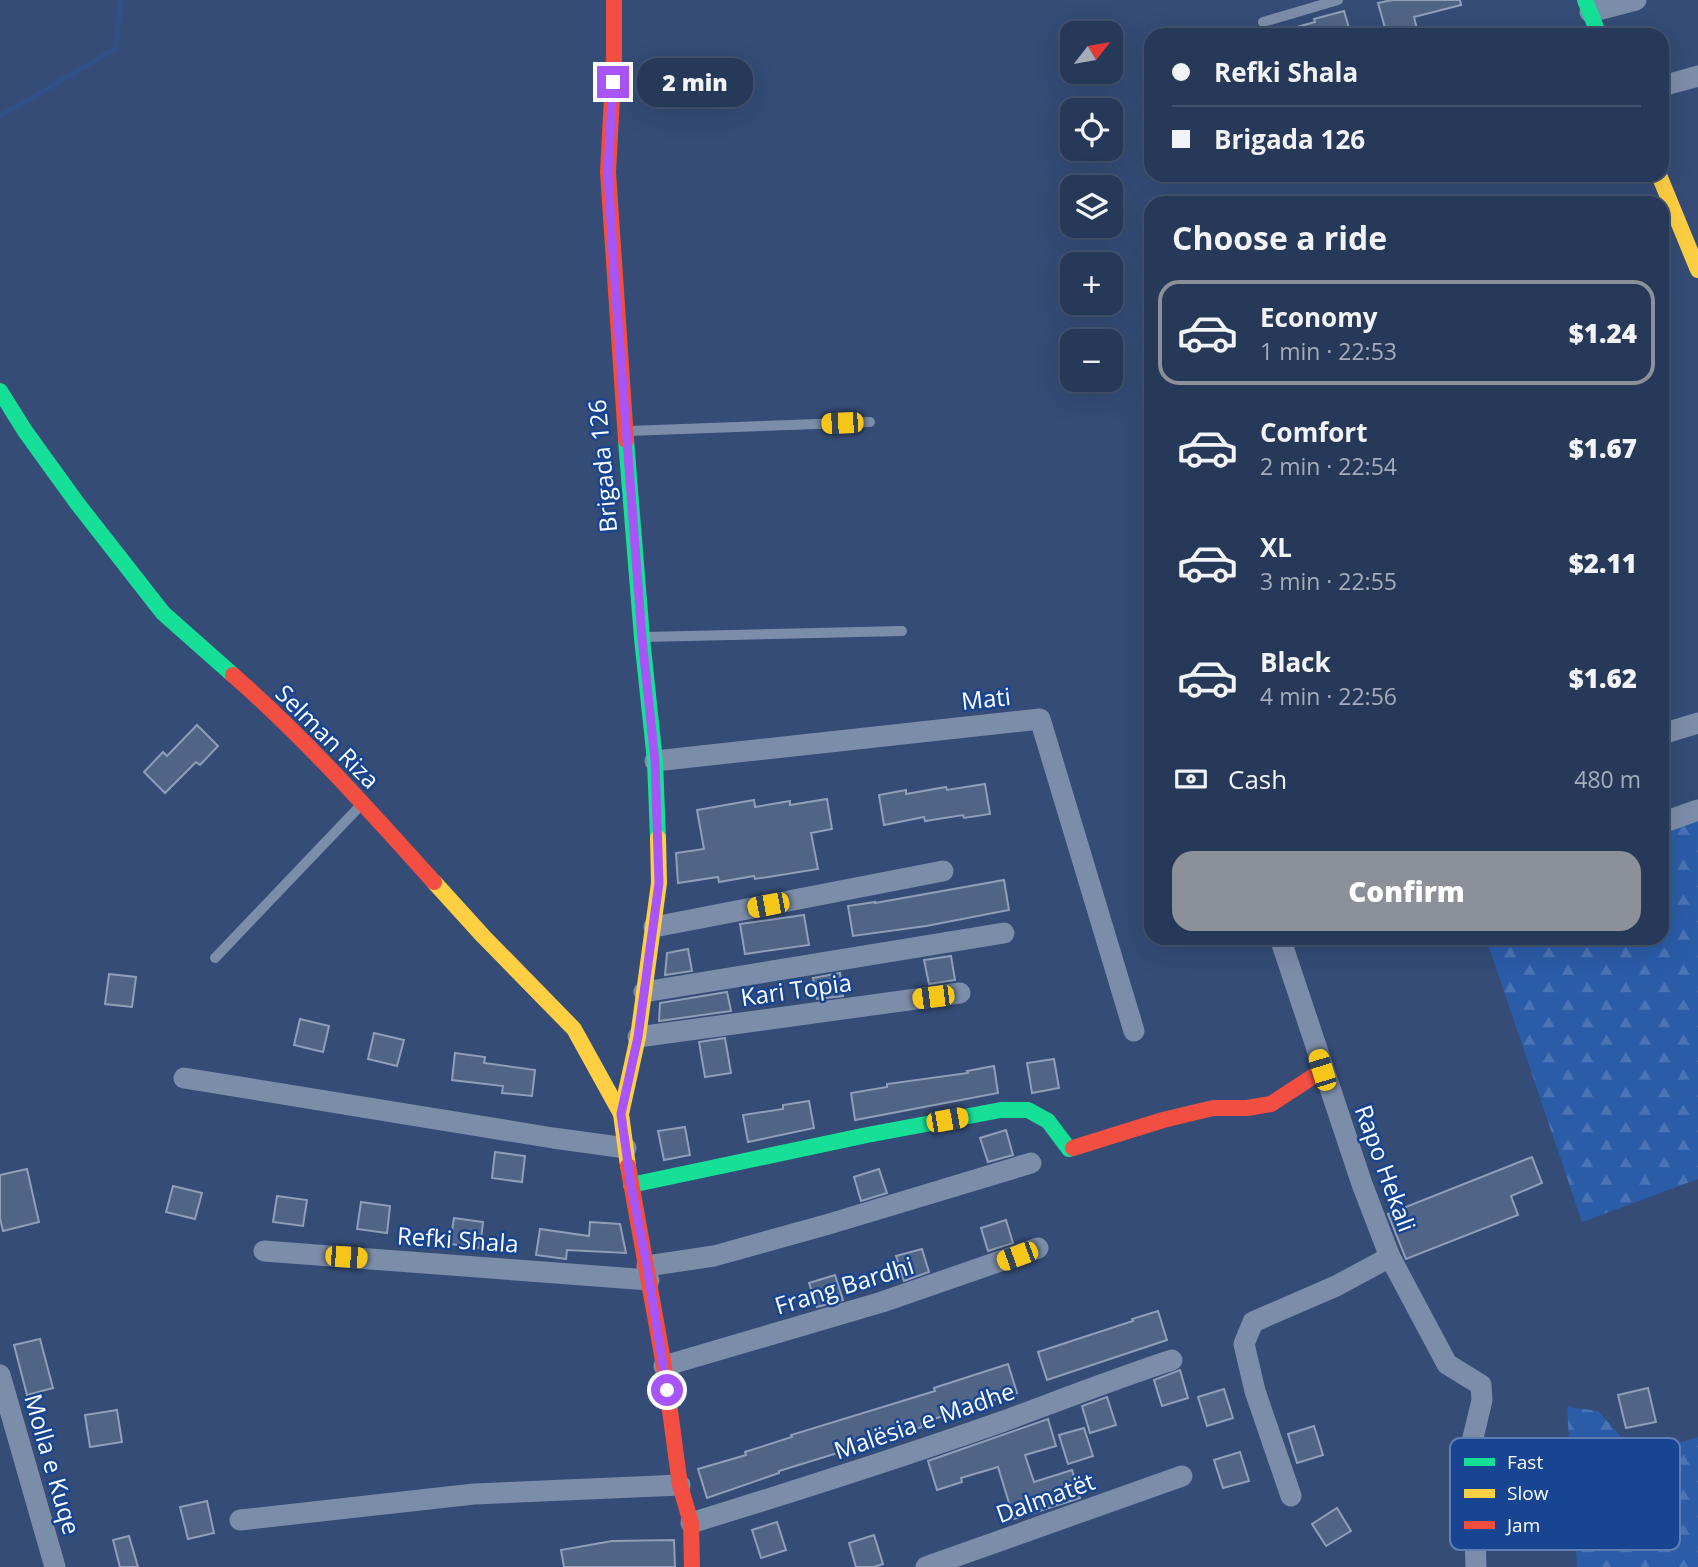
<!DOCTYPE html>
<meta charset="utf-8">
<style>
:root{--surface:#273958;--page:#2f405e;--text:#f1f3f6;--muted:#a4acba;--line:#43536e;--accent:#8c9099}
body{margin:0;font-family:"Open Sans",sans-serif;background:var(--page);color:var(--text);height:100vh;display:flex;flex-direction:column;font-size:26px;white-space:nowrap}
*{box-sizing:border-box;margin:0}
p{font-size:23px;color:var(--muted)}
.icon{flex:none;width:38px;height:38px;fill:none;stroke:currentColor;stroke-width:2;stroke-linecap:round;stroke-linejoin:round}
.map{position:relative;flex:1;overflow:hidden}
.details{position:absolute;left:1144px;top:196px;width:525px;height:749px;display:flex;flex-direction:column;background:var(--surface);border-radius:21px;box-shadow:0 7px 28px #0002,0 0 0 2px var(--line)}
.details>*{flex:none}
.top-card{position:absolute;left:1144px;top:28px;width:525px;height:154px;border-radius:21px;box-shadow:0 7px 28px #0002,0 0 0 2px var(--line);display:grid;align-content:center;height:154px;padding:0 28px;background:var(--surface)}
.needle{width:46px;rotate:59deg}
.fabs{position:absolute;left:1060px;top:21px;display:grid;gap:14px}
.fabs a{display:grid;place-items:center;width:63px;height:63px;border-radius:14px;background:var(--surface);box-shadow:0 7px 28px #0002,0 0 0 2px var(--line);font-size:35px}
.end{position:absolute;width:32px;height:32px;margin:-16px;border:9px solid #a855f7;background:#fff;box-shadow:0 0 0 4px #fff}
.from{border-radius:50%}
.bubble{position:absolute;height:49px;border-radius:21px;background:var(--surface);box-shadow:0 7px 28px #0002,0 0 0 2px var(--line);font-size:23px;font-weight:800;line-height:49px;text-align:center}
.car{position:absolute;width:21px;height:42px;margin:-21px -10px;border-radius:9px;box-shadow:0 0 5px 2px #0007;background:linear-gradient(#f5c518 24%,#345 0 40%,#f5c518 0 76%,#345 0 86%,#f5c518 0)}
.top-card b{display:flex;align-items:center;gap:24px;height:66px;font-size:26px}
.top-card b+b{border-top:2px solid var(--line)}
.top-card i{width:18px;height:18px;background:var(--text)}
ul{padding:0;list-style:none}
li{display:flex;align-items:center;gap:21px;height:105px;margin:0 14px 10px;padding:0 14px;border:4px solid transparent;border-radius:21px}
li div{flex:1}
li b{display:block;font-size:26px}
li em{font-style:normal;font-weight:800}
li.on{border-color:var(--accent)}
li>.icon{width:63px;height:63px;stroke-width:1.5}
h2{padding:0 28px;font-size:32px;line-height:84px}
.pay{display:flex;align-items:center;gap:18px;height:77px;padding:0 28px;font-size:26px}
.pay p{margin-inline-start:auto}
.cta{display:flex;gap:14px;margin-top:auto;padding:14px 28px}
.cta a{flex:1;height:80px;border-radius:21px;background:var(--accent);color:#fff;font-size:28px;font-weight:800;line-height:80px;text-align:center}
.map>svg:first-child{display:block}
</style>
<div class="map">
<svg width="1698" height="1567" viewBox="0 0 1698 1567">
<defs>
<pattern id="forest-firs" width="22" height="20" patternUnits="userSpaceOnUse" patternTransform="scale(1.75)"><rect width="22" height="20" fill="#2b5ca8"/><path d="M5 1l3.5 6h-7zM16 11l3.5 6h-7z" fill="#4b74b5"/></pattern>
</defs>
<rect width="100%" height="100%" fill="#344c76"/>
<g fill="url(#forest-firs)">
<polygon points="1698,820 1698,1179 1582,1222 1486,938 1662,938 1663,831"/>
<polygon points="1567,1407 1598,1411 1637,1455 1698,1437 1698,1567 1577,1567"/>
</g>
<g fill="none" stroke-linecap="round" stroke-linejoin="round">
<polyline stroke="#305188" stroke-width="5" points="0,116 115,49 121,0"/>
</g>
<g fill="#506485" stroke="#909eb7" stroke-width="2">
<polygon points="1392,0 1460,0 1461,5 1414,17 1417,29 1387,35 1378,3"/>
<polygon points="1344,11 1351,35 1287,35 1286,30 1315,22 1314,19"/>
<polygon points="197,725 218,746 200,765 196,762 165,793 144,772 163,752 167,756"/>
<polygon points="985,784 990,814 964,818 963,815 925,821 924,817 884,825 879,795 906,790 906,794 946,787 947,790"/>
<polygon points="827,799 832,829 811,833 818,869 755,879 754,876 719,882 718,877 678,883 676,853 704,849 697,810 754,800 755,807 790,801 790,805"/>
<polygon points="1004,880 1009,910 926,926 853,936 848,906 875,902 875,903"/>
<polygon points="804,915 809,945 745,954 740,924"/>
<polygon points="688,949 692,971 665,975 667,953"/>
<polygon points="951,956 955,980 929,984 924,960"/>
<polygon points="840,973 843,996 817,999 813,978"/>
<polygon points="109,974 136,977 132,1007 105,1004"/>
<polygon points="727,992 731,1011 659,1021 660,1003"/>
<polygon points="300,1019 329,1026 323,1052 294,1045"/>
<polygon points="374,1033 404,1040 397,1066 368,1059"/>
<polygon points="725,1038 731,1073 705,1077 699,1042"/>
<polygon points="455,1053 485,1057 484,1063 535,1070 532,1096 502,1093 503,1086 452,1080"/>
<polygon points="1054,1059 1059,1088 1032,1093 1027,1063"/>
<polygon points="994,1066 998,1093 855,1120 851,1093 887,1087 887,1084 968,1073 967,1071"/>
<polygon points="809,1101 814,1128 748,1142 743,1115 783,1109 783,1105"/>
<polygon points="685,1127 690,1155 664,1160 658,1131"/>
<polygon points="1006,1130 1013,1155 988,1162 980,1138"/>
<polygon points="495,1152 525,1156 522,1182 492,1178"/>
<polygon points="1532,1157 1542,1183 1511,1196 1518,1215 1406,1259 1388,1214"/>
<polygon points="27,1169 39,1222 3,1231 0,1218 0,1175"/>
<polygon points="879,1169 887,1193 861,1201 854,1177"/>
<polygon points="173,1186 202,1193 195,1219 166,1212"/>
<polygon points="277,1196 307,1200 303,1226 273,1222"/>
<polygon points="361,1202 390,1206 387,1233 357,1229"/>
<polygon points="454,1218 483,1222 480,1248 450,1244"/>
<polygon points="1006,1220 1013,1243 988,1251 981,1228"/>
<polygon points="590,1222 620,1224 626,1253 567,1250 566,1259 536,1255 540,1229 589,1236"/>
<polygon points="922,1249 929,1272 904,1281 896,1256"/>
<polygon points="835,1275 843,1300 817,1307 809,1283"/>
<polygon points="1158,1311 1167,1340 1047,1380 1038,1352 1133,1321 1132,1319"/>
<polygon points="40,1339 53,1388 27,1395 14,1345"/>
<polygon points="1008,1364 1017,1393 921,1423 922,1427 779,1471 779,1473 707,1498 698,1469 746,1455 745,1452 792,1437 791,1435 935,1391 934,1388"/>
<polygon points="1180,1370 1188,1398 1162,1406 1154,1380"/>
<polygon points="1648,1388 1656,1422 1626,1428 1618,1395"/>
<polygon points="1224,1389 1233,1418 1207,1426 1198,1397"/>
<polygon points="1107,1397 1116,1425 1090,1433 1082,1406"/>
<polygon points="117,1410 122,1442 90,1447 85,1415"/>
<polygon points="1048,1419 1056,1446 1025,1455 1034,1482 1072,1470 1080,1498 1014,1519 998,1467 961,1478 962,1482 937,1490 928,1461"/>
<polygon points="1314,1426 1323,1455 1297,1463 1288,1434"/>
<polygon points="1084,1428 1093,1456 1068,1464 1059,1435"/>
<polygon points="1240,1452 1249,1481 1223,1488 1214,1460"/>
<polygon points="207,1501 214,1533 188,1539 180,1507"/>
<polygon points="1337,1508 1351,1531 1326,1546 1312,1524"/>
<polygon points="777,1522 786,1550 761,1558 752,1530"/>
<polygon points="874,1535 883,1564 874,1567 856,1567 849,1543"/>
<polygon points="129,1536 138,1567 120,1567 113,1540"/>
<polygon points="674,1540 675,1567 564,1567 561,1550 612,1541"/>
</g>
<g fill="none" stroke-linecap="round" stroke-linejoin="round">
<g stroke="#7c8da9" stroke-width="10">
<polyline points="1263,22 1338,0"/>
<polyline points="628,431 870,422"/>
<polyline points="644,637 902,631"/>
<polyline points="215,958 361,805"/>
</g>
<g stroke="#7c8da9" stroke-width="21">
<polyline points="1590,12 1636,0"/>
<polyline points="1662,86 1698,76"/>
<polyline points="1662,734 1698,723"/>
<polyline points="655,761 1040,719 1134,1031"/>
<polyline points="1670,820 1698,810"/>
<polyline points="654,927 943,871"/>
<polyline points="1280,938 1362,1184 1390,1257 1336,1286 1253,1322 1244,1344 1255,1391 1291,1496"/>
<polyline points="644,992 1004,933"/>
<polyline points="638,1037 960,993"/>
<polyline points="184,1078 553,1138 626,1148"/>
<polyline points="264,1251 649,1280"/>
<polyline points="1390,1257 1447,1364 1481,1385 1482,1400 1472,1442 1476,1567"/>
<polyline points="647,1266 714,1256 829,1224 1031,1163"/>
<polyline points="664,1366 882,1302 1038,1248"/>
<polyline points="0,1375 55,1567"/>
<polyline points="240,1520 474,1494 680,1485"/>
<path d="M691 1523C795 1491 899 1458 1001 1422 1058 1401 1114 1379 1172 1360"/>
<polyline points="926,1567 1182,1476"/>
</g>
<g stroke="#16e098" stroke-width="16">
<polyline points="1585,0 1599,35"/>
<polyline points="0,391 25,431 77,503 163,613 233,675"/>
<polyline points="626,440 642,638 655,761 658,838"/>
<polyline points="631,1185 867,1135 1001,1110 1028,1110 1048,1121 1069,1149 1073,1148"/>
</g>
<g stroke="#ffcf43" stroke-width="16">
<polyline points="1659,175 1698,270"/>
<polyline points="434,882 483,936 574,1029 621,1114"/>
<polyline points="628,1166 621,1114 638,1037 659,883 658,838"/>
</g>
<g stroke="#f24e42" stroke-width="16">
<polyline points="614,0 614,60 608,172 626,440"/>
<path d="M233 675C305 738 370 811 434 882"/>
<polyline points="1073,1148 1163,1120 1213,1108 1247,1108 1271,1104 1323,1070"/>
<polyline points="628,1166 664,1366 680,1485 691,1523 692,1567"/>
</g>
</g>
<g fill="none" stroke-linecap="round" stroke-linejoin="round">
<polyline stroke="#a855f7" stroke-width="9" points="613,82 608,172 614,270 642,638 655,761 659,883 638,1037 621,1114 631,1185 647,1266 667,1390"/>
</g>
<g text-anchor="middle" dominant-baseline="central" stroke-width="5" stroke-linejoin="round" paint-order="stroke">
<g font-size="24" fill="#fff" stroke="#184592">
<text transform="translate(602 466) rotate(-95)">Brigada 126</text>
<text transform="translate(986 698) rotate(-6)">Mati</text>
<text transform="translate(328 736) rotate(45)">Selman Riza</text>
<text transform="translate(796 989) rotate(-8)">Kari Topia</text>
<text transform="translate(1386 1168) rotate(70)">Rapo Hekali</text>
<text transform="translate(458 1239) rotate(4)">Refki Shala</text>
<text transform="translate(844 1285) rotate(-17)">Frang Bardhi</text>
<text transform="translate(924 1420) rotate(-19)">Malësia e Madhe</text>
<text transform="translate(53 1464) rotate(74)">Molla e Kuqe</text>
<text transform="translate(1045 1497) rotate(-20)">Dalmatët</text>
</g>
</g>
<rect x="1450" y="1438" width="230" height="112" rx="10" fill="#184592" stroke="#5d7db3" stroke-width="2"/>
<rect x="1464" y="1458" width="31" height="8" fill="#16e098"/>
<rect x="1464" y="1489" width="31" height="9" fill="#ffcf43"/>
<rect x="1464" y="1521" width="31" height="8" fill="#f24e42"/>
<g font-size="19" fill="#fff">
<text x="1507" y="1469">Fast</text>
<text x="1507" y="1500">Slow</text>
<text x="1507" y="1532">Jam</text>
</g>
</svg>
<div class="fabs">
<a><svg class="needle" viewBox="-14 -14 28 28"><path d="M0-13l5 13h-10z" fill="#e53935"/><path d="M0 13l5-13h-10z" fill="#a4acba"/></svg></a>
<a><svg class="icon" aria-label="locate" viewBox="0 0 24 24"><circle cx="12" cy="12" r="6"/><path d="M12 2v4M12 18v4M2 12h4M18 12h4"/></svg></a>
<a><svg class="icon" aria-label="layers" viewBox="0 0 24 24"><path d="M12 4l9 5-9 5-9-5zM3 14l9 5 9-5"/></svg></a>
<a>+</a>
<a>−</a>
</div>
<i class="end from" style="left:667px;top:1390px"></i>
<i class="end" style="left:613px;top:82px"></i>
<div class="bubble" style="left:637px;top:58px;width:116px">2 min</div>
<i class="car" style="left:842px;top:423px;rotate:268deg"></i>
<i class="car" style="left:768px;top:905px;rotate:259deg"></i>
<i class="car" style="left:933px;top:997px;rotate:263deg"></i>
<i class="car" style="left:1322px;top:1070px;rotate:343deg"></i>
<i class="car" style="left:947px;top:1120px;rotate:80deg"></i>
<i class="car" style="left:1017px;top:1256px;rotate:250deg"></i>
<i class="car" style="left:346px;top:1257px;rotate:94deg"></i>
<div class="top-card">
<b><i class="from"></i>Refki Shala</b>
<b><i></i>Brigada 126</b>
</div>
<section class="details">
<h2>Choose a ride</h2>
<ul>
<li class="on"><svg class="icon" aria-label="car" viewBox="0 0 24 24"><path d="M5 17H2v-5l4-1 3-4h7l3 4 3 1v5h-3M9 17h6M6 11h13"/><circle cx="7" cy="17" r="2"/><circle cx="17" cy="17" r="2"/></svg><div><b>Economy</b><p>1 min · 22:53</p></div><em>$1.24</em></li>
<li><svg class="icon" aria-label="car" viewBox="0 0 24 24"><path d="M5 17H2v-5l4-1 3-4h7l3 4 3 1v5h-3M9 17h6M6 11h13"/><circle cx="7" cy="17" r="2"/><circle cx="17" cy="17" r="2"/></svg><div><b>Comfort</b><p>2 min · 22:54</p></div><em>$1.67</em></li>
<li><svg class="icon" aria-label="car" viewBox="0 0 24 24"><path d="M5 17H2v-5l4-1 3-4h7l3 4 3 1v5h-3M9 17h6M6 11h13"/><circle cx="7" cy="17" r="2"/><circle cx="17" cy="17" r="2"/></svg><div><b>XL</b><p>3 min · 22:55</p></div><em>$2.11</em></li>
<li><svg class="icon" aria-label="car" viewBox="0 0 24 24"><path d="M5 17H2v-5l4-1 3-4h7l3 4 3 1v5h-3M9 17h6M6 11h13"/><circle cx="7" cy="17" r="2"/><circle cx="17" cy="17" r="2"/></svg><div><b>Black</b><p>4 min · 22:56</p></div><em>$1.62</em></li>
</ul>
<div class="pay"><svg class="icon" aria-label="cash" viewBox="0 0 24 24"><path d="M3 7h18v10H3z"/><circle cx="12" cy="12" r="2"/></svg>Cash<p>480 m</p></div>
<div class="cta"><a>Confirm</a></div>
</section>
</div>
